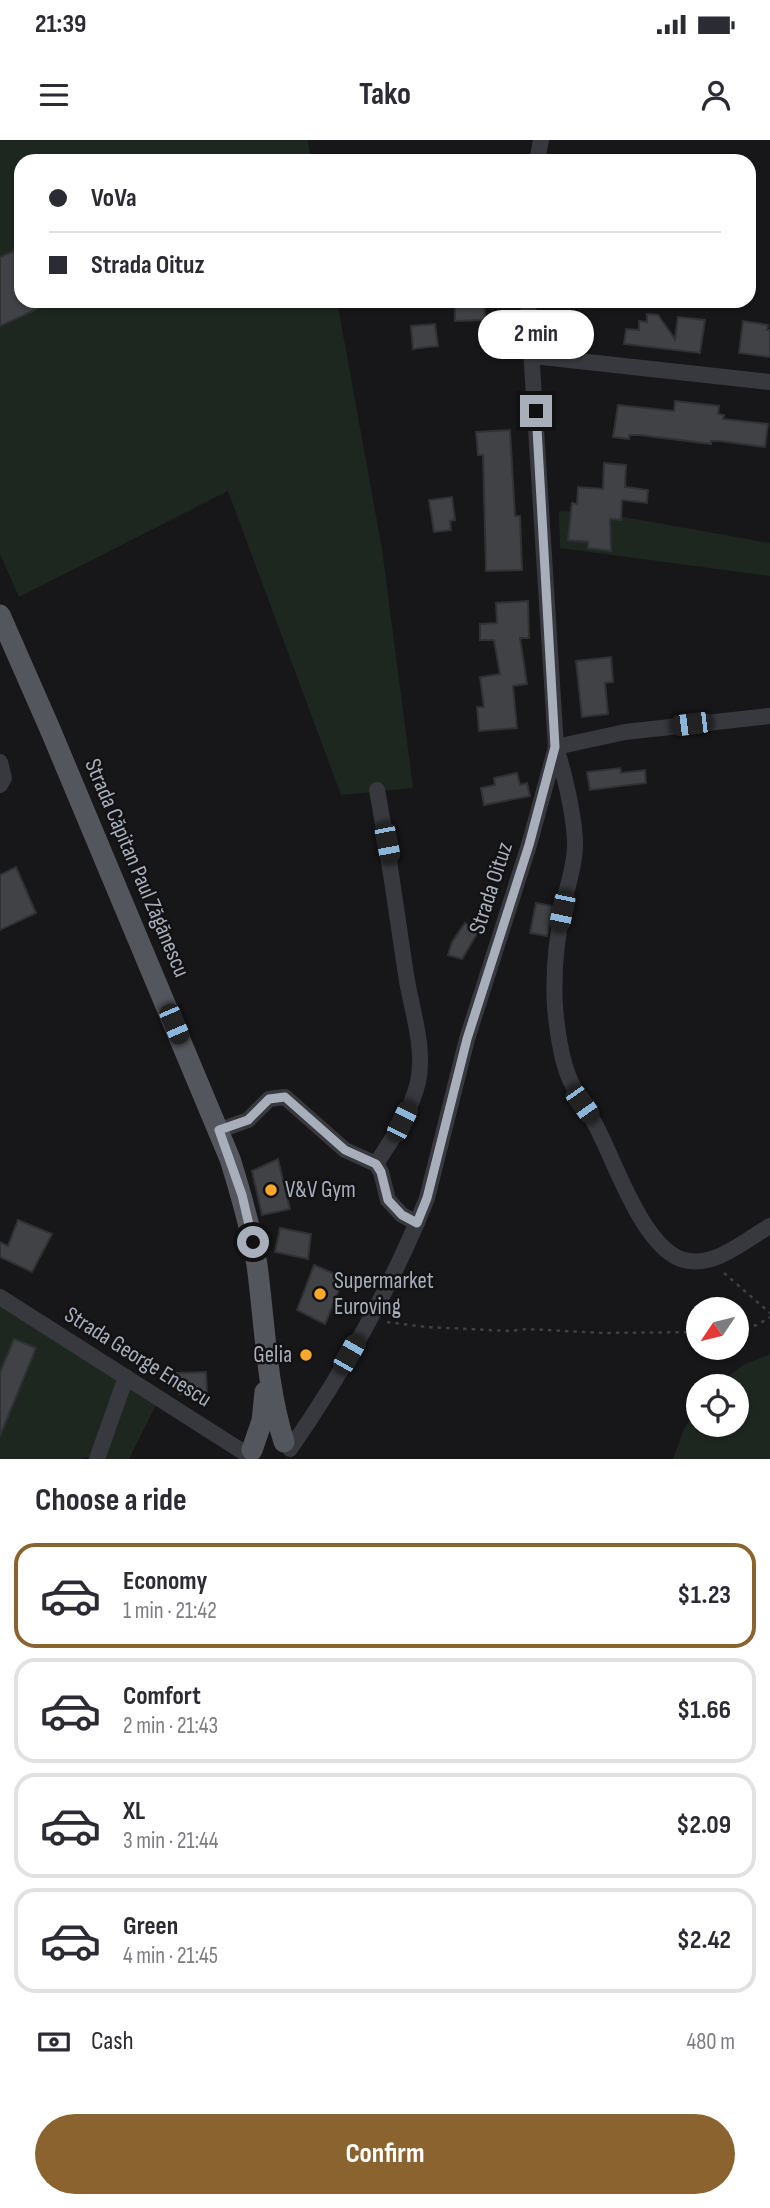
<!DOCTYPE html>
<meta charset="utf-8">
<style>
:root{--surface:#fff;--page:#f2f2f3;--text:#2b2b33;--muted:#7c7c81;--line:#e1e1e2;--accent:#8a632e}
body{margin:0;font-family:"Sofia Sans Condensed",sans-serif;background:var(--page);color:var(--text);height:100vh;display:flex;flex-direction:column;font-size:26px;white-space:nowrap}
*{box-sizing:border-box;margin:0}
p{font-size:23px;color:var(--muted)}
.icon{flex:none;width:38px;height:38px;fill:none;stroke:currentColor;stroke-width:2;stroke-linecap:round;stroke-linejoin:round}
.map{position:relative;height:1319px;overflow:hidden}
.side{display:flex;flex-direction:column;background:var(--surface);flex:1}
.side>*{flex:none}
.top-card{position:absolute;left:14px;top:14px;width:742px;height:154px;border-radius:21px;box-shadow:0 2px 5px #0004;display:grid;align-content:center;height:154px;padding:0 35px;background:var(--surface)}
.needle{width:46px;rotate:235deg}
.buttons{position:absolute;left:686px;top:1157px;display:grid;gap:14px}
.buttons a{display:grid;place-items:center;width:63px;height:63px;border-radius:50%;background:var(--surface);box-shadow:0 2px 5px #0004;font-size:35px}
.end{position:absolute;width:32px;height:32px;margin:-16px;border:9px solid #a8afba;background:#111;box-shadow:0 0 0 4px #111}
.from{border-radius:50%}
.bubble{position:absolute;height:49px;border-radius:24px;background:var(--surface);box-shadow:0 2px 5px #0004;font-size:23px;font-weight:700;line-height:49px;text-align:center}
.car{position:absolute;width:21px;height:42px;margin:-21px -10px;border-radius:9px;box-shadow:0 0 5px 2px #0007;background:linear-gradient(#222 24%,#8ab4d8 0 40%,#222 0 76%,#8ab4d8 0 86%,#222 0)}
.top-card b{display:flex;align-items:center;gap:24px;height:66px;font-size:26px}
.top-card b+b{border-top:2px solid var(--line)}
.top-card i{width:18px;height:18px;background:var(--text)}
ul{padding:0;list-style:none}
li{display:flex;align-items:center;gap:21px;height:105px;margin:0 14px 10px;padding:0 21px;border:4px solid var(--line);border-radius:21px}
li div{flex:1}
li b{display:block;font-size:26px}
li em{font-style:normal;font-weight:700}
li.selected{border-color:var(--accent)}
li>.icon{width:63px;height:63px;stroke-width:1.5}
h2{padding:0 35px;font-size:32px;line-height:84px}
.pay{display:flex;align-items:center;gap:18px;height:77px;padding:0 35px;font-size:26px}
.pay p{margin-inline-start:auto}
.cta{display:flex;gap:14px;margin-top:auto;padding:14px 35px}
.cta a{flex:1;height:80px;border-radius:42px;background:var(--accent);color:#fff;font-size:28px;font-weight:700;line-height:80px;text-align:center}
.status{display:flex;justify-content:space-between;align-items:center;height:49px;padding:0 35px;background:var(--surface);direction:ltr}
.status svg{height:19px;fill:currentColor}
header{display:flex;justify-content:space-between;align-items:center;height:91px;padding:0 35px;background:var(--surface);font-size:32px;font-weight:700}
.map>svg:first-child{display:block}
</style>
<div class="status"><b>21:39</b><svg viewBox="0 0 49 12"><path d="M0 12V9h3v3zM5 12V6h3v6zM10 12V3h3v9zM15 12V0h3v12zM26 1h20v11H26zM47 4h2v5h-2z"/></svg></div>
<header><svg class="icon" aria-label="menu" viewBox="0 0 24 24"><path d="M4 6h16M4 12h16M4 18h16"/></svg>Tako<svg class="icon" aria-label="person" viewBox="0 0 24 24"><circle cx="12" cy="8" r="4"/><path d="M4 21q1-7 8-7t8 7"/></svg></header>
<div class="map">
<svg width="770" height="1319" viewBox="0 0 770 1319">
<rect width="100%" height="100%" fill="#171719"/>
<g fill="#1e271f">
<polygon points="0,0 308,0 311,21 21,21 21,161 337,161 382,409 413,648 341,655 228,351 19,457 0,414"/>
<polygon points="559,371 612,375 770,403 770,436 560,408"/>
<polygon points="0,1166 158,1261 129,1319 95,1319 83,1317 81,1319 0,1319"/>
<polygon points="770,1214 770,1319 673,1319 684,1289 698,1267 698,1284 737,1284 737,1246 717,1246 743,1225"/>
</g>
<g fill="#404246" stroke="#303135" stroke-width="2">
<polygon points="21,108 21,161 55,161 0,186 0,117"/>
<polygon points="455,161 484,161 485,180 455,181"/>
<polygon points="647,174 658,175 675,199 678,177 705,180 700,213 624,204 626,189 639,190 639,181 647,182"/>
<polygon points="743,181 768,185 767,190 770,190 770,217 739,213"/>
<polygon points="435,184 438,206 413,209 411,186"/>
<polygon points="675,261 719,266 718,274 724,275 723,279 768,284 765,307 720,301 711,301 711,304 640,295 629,295 629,299 613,297 618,265 674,271"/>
<polygon points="510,290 515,376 520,376 522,430 486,431 483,315 478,315 476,292"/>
<polygon points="604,323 626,325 625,347 648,350 647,363 622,360 621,380 610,379 611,411 588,408 588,402 568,400 572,363 577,364 578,347 603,349"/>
<polygon points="452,357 455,380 450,381 451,390 434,392 429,360"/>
<polygon points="528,461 529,498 520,498 527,544 513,546 517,588 479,591 477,567 484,567 480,537 500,534 494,500 480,500 480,484 497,483 496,463"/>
<polygon points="611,517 613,542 605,543 608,574 582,577 576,521"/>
<polygon points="620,628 621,633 645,630 646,643 590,650 587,632"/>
<polygon points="517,633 520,645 527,643 530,656 484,665 481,648 495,645 494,638"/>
<polygon points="16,727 36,773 0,790 0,735"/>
<polygon points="536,763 553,766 547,796 530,793"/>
<polygon points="465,783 478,792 462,819 448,815 452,802"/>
<polygon points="278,1019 290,1069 262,1075 252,1031"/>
<polygon points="18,1080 52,1094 32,1132 0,1117 0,1102 8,1106"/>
<polygon points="280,1088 311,1094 308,1119 275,1112"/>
<polygon points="314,1125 344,1138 325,1184 297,1170"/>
<polygon points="14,1199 36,1208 0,1296 0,1232"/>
<polygon points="206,1232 207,1252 179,1254 177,1233"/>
</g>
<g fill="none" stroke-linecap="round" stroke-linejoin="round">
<g stroke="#3d4045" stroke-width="2.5" stroke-dasharray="3.5 5" stroke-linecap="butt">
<polyline points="724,1133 770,1173"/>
<polyline points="387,1182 426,1187 510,1191 527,1189 603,1193 698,1192"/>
<polyline points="737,1189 757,1185 770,1177"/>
</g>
<g stroke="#37393e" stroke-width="16">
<polyline points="537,21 541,0"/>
<polyline points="533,216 770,242"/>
<path d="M770 576 625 592 556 607C565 637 573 668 575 700 576 723 567 745 563 768 556 801 553 833 555 867 557 889 560 914 568 935 575 954 587 968 596 986 615 1021 643 1109 684 1120 715 1128 745 1100 770 1086"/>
<polyline points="0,622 4,638 0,645"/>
<polyline points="220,990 248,980 269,959 285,957 345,1010 376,1024 381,1032 388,1060 402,1075 417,1083"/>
<path d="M376 1024C392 999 411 972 418 942 425 910 413 874 407 841 397 777 389 714 377 650"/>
<polyline points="0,1157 251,1317"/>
<path d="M290 1309C343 1233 393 1144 427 1058L467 899 529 705 556 607 528 161"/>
<polyline points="97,1319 126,1237"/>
</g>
<g stroke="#53565d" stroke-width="21">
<path d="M0 475 50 589 230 1019C241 1054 251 1089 257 1125 265 1184 266 1244 284 1302"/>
<polyline points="252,1310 262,1281 265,1252"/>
</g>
</g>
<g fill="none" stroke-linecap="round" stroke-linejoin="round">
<polyline stroke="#a8afba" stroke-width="9" points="253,1102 242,1055 219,990 248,980 269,959 285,957 345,1010 376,1024 381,1032 388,1060 402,1075 417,1083 427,1058 467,899 529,705 555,607 536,271"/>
</g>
<g fill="#ffa829" stroke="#121214" stroke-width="2.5">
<circle cx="271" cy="1050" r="7"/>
<circle cx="320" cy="1154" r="7"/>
<circle cx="306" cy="1215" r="7"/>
</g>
<g text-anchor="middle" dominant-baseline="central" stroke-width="5" stroke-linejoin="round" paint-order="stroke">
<g font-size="23" fill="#a8afba" stroke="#121214">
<text transform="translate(137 728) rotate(67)">Strada Căpitan Paul Zăgănescu</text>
<text transform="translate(491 748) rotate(-72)">Strada Oituz</text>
<text transform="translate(138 1217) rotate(32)">Strada George Enescu</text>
</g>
<g font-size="23" fill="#a8afba" stroke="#121214" text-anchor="start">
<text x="285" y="1050">V&amp;V Gym</text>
<text x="334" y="1141">Supermarket<tspan x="334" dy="26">Euroving</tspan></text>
<text x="292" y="1215" text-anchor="end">Gelia</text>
</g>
</g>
</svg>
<div class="buttons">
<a><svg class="needle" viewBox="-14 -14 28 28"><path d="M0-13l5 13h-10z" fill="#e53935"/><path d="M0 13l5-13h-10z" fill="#7c7c81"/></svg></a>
<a><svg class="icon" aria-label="locate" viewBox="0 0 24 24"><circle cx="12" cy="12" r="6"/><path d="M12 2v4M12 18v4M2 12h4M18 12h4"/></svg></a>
</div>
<i class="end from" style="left:253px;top:1102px"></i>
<i class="end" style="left:536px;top:271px"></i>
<div class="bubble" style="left:478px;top:170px;width:116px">2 min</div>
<i class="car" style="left:691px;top:584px;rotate:263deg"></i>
<i class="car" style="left:387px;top:703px;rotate:169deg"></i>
<i class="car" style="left:562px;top:771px;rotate:192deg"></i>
<i class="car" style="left:174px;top:884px;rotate:157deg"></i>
<i class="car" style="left:582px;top:964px;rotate:145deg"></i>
<i class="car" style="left:402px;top:981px;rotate:26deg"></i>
<i class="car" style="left:349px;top:1214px;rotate:30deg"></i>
<div class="top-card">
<b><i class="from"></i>VoVa</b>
<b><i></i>Strada Oituz</b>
</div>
</div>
<section class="side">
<h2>Choose a ride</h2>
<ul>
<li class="selected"><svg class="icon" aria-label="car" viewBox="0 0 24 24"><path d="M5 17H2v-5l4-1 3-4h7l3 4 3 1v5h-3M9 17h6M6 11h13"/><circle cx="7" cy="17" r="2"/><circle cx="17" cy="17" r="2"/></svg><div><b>Economy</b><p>1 min · 21:42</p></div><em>$1.23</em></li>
<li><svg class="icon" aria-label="car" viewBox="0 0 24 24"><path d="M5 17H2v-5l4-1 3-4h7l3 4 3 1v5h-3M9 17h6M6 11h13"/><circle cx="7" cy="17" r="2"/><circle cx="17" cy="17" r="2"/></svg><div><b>Comfort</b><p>2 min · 21:43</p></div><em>$1.66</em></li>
<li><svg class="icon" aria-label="car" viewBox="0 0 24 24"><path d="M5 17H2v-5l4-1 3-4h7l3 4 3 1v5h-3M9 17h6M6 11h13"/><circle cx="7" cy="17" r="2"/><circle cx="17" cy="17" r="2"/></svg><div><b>XL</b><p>3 min · 21:44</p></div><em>$2.09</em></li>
<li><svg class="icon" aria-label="car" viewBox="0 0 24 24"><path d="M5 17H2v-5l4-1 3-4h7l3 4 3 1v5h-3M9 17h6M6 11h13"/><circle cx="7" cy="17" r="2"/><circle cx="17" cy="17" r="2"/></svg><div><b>Green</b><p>4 min · 21:45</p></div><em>$2.42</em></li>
</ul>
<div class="pay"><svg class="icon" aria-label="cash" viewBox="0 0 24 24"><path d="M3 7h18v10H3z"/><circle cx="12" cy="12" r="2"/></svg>Cash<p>480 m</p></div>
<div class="cta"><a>Confirm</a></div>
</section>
